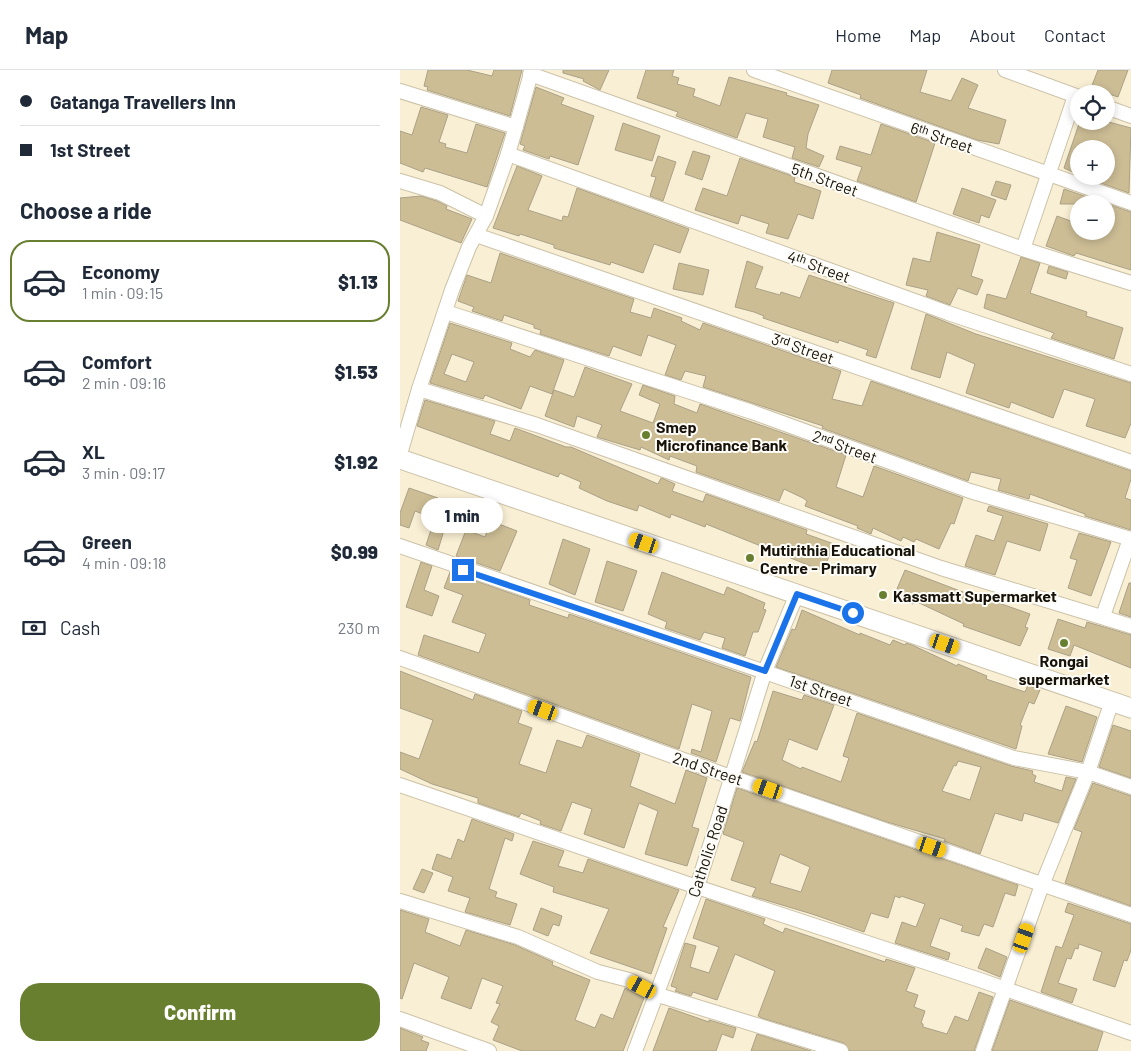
<!DOCTYPE html>
<meta charset="utf-8">
<style>
:root{--surface:#fff;--page:#f6f6f7;--text:#1f2937;--muted:#747a83;--line:#e0e1e3;--accent:#687f30}
body{margin:0;font-family:Barlow,sans-serif;background:var(--page);color:var(--text);height:100vh;display:flex;flex-direction:column;font-size:19px;white-space:nowrap}
*{box-sizing:border-box;margin:0}
p{font-size:16px;color:var(--muted)}
.icon{flex:none;width:28px;height:28px;fill:none;stroke:currentColor;stroke-width:2;stroke-linecap:round;stroke-linejoin:round}
.map{position:relative;flex:1;overflow:hidden}
.panel{display:flex;flex-direction:column;background:var(--surface);width:400px}
.panel>*{flex:none}
.guide{display:grid;align-content:center;height:110px;padding:0 20px;background:var(--surface)}
.fabs{position:absolute;left:670px;top:15px;display:grid;gap:10px}
.fabs a{display:grid;place-items:center;width:45px;height:45px;border-radius:50%;background:var(--surface);box-shadow:0 2px 8px #0003;font-size:25px}
.end{position:absolute;width:22px;height:22px;margin:-11px;border:6px solid #1a73e8;background:#fff;box-shadow:0 0 0 2px #fff}
.from{border-radius:50%}
.bubble{position:absolute;height:35px;border-radius:18px;background:var(--surface);box-shadow:0 2px 8px #0003;font-size:16px;font-weight:800;line-height:35px;text-align:center}
.car{position:absolute;width:15px;height:30px;margin:-15px -8px;border-radius:6px;box-shadow:0 0 4px 1px #0007;background:linear-gradient(#f5c518 24%,#345 0 40%,#f5c518 0 76%,#345 0 86%,#f5c518 0)}
.guide b{display:flex;align-items:center;gap:18px;height:48px;font-size:19px}
.guide b+b{border-top:1px solid var(--line)}
.guide i{width:12px;height:12px;background:var(--text)}
ul{padding:0;list-style:none}
li{display:flex;align-items:center;gap:15px;height:82px;margin:0 10px 8px;padding:0 10px;border:2px solid transparent;border-radius:20px}
li div{flex:1}
li b{display:block;font-size:19px}
li em{font-style:normal;font-weight:800}
li.current{border-color:var(--accent)}
li>.icon{width:45px;height:45px;stroke-width:1.5}
h2{padding:0 20px;font-size:22px;line-height:60px}
.pay{display:flex;align-items:center;gap:12px;height:55px;padding:0 20px;font-size:19px}
.pay p{margin-inline-start:auto}
.button{display:flex;gap:10px;margin-top:auto;padding:10px 20px}
.button a{flex:1;height:58px;border-radius:20px;background:var(--accent);color:#fff;font-size:20px;font-weight:800;line-height:58px;text-align:center}
header{display:flex;align-items:center;gap:30px;box-sizing:border-box;height:70px;padding:0 25px;background:var(--surface);border-bottom:1px solid var(--line)}
header strong{font-size:24px}
nav{display:flex;gap:28px;margin-inline-start:auto;font-size:18px}
main{display:flex;flex:1;min-height:0}
.map>svg:first-child{display:block}
</style>
<header>
<strong>Map</strong>
<nav><a>Home</a><a>Map</a><a>About</a><a>Contact</a></nav>
</header>
<main>
<section class="panel">
<div class="guide">
<b><i class="from"></i>Gatanga Travellers Inn</b>
<b><i></i>1st Street</b>
</div>
<h2>Choose a ride</h2>
<ul>
<li class="current"><svg class="icon" aria-label="car" viewBox="0 0 24 24"><path d="M5 17H2v-5l4-1 3-4h7l3 4 3 1v5h-3M9 17h6M6 11h13"/><circle cx="7" cy="17" r="2"/><circle cx="17" cy="17" r="2"/></svg><div><b>Economy</b><p>1 min · 09:15</p></div><em>$1.13</em></li>
<li><svg class="icon" aria-label="car" viewBox="0 0 24 24"><path d="M5 17H2v-5l4-1 3-4h7l3 4 3 1v5h-3M9 17h6M6 11h13"/><circle cx="7" cy="17" r="2"/><circle cx="17" cy="17" r="2"/></svg><div><b>Comfort</b><p>2 min · 09:16</p></div><em>$1.53</em></li>
<li><svg class="icon" aria-label="car" viewBox="0 0 24 24"><path d="M5 17H2v-5l4-1 3-4h7l3 4 3 1v5h-3M9 17h6M6 11h13"/><circle cx="7" cy="17" r="2"/><circle cx="17" cy="17" r="2"/></svg><div><b>XL</b><p>3 min · 09:17</p></div><em>$1.92</em></li>
<li><svg class="icon" aria-label="car" viewBox="0 0 24 24"><path d="M5 17H2v-5l4-1 3-4h7l3 4 3 1v5h-3M9 17h6M6 11h13"/><circle cx="7" cy="17" r="2"/><circle cx="17" cy="17" r="2"/></svg><div><b>Green</b><p>4 min · 09:18</p></div><em>$0.99</em></li>
</ul>
<div class="pay"><svg class="icon" aria-label="cash" viewBox="0 0 24 24"><path d="M3 7h18v10H3z"/><circle cx="12" cy="12" r="2"/></svg>Cash<p>230 m</p></div>
<div class="button"><a>Confirm</a></div>
</section>
<div class="map">
<svg width="731" height="981" viewBox="0 0 731 981">
<rect width="100%" height="100%" fill="#f9efd4"/>
<g fill="#ccbd95" stroke="#aaa187" fill-rule="evenodd">
<polygon points="28,0 67,0 92,6 94,0 122,0 110,46 27,20 28,17 24,16"/>
<polygon points="163,0 209,0 200,20 183,11 184,9 163,3"/>
<polygon points="246,0 274,0 272,6 279,8 277,14 295,19 293,26 320,36 329,7 387,23 386,25 419,35 408,64 406,78 424,86 419,97 392,88 395,77 363,67 368,49 346,43 337,68 276,46 278,42 237,28"/>
<polygon points="432,0 527,0 520,22 551,31 562,8 578,15 568,38 606,50 599,74 577,70 460,28 461,25 428,13"/>
<polygon points="698,0 728,0 718,27 691,18"/>
<polygon points="136,17 164,28 161,34 194,46 178,95 150,86 149,89 123,80 125,76 120,74"/>
<polygon points="21,37 48,45 39,72 46,74 45,77 67,83 76,54 105,63 87,117 25,98 23,102 0,93 0,61 12,65"/>
<polygon points="680,51 705,51 731,58 729,123 681,106 706,106 706,79 679,79 679,105 664,98"/>
<polygon points="223,53 260,66 252,91 215,80"/>
<polygon points="481,54 535,73 516,132 457,111 462,97 436,89 440,76 471,85"/>
<polygon points="293,81 310,86 302,110 285,104"/>
<polygon points="258,86 276,92 263,131 250,126 256,107 251,106"/>
<polygon points="340,88 395,107 394,112 421,121 413,149 398,144 388,169 366,163 369,154 341,145 338,154 295,140 303,118 327,126"/>
<polygon points="117,96 142,106 128,140 162,151 163,146 168,147 177,118 289,159 280,183 254,174 243,203 211,192 210,195 154,178 154,175 120,164 119,166 93,158"/>
<polygon points="596,111 611,115 606,130 591,125"/>
<polygon points="562,118 596,130 589,148 581,145 579,153 553,144"/>
<polygon points="664,119 731,142 731,200 676,183 674,186 646,176 657,146 679,154 679,161 706,161 706,134 660,134"/>
<polygon points="21,126 37,131 47,136 46,139 72,149 61,173 0,150 0,128"/>
<polygon points="537,162 580,175 571,206 583,210 577,225 558,218 550,235 526,226 528,220 506,215 513,188 530,192"/>
<polygon points="100,183 234,229 230,242 251,248 254,238 282,248 281,251 300,260 303,253 441,301 432,329 462,336 471,311 731,401 731,409 725,428 731,430 731,460 685,446 685,444 630,424 629,429 598,420 601,409 571,402 568,411 422,358 423,356 303,317 306,306 285,301 281,310 265,305 276,275 248,265 241,286 213,276 209,286 140,264 141,260 134,258 134,255 104,245 102,251 72,241 74,237 58,231 67,205 91,213"/>
<polygon points="621,187 640,193 630,223 687,242 686,246 723,258 714,289 651,268 654,263 584,238 587,224 606,229"/>
<polygon points="347,191 363,197 355,218 380,225 381,222 400,228 409,205 494,233 476,288 466,285 468,280 439,270 438,273 363,248 364,246 354,242 335,237"/>
<polygon points="279,193 309,200 303,225 273,219"/>
<polygon points="649,196 668,202 666,209 647,203"/>
<polygon points="526,244 576,264 731,313 731,353 725,368 686,356 695,329 664,319 653,348 611,332 609,338 566,323 575,294 547,282 540,308 511,299"/>
<path d="M50 253 112 273 110 279 130 287 135 280 164 290 152 324 130 316 121 339 85 325 83 329 30 313ZM52 284 74 292 66 312 44 304Z"/>
<polygon points="185,297 232,314 220,341 253,353 260,334 239,325 243,315 275,326 274,334 297,343 300,334 446,385 436,417 463,427 474,396 563,428 554,454 551,453 539,479 516,469 514,472 503,467 501,471 473,458 471,464 457,458 458,456 405,436 407,431 403,428 384,419 379,431 296,402 297,396 270,386 269,390 241,377 240,380 197,367 202,355 177,346 174,357 145,346 154,320 174,327"/>
<polygon points="25,330 95,351 90,364 110,371 115,358 166,377 171,377 258,414 261,408 264,409 275,414 272,421 303,432 306,424 407,460 406,464 434,474 423,501 306,454 305,457 271,444 270,448 239,435 237,441 207,431 179,418 181,412 160,403 158,407 17,356"/>
<polygon points="9,418 38,428 31,447 15,441 9,458 0,455 0,443"/>
<polygon points="589,436 648,454 640,481 607,471 595,505 565,496 576,465 594,471 603,446 587,441"/>
<polygon points="91,451 117,461 100,501 56,486 66,460 85,467"/>
<polygon points="33,454 45,457 38,480 26,475"/>
<polygon points="679,463 711,472 691,526 668,518 677,490 670,488"/>
<polygon points="163,469 190,479 175,525 149,514"/>
<polygon points="207,491 237,501 223,541 195,532"/>
<polygon points="21,492 32,496 24,520 39,526 32,546 6,537"/>
<polygon points="505,500 576,527 576,525 630,544 625,557 628,558 620,576 563,556 564,554 515,531 513,534 494,526"/>
<polygon points="50,502 130,530 129,535 168,548 169,544 196,553 351,607 340,651 330,648 316,692 291,683 292,679 301,682 312,641 292,634 279,679 18,585 24,565 79,583 86,564 52,552 63,525 44,518"/>
<polygon points="262,502 324,525 327,517 365,533 363,539 366,540 358,562 353,562 345,586 322,578 325,568 304,562 300,570 265,558 267,552 248,544"/>
<polygon points="729,513 731,513 731,547 719,543"/>
<polygon points="402,540 460,565 460,563 490,575 493,570 505,575 506,573 512,575 557,596 558,594 587,606 586,609 625,622 628,615 640,620 634,634 629,632 620,655 622,656 616,679 376,597 392,559 395,560"/>
<polygon points="658,549 685,558 687,552 731,565 731,598 674,575 670,586 648,579"/>
<polygon points="0,601 73,630 75,624 122,641 118,653 132,658 119,694 146,703 157,670 182,678 187,665 240,684 230,716 275,734 286,700 307,708 292,757 299,759 287,796 245,784 258,741 239,733 224,778 184,764 192,739 172,732 161,761 140,754 141,751 121,743 119,747 78,733 78,728 32,714 0,699 0,682 19,689 33,650 0,638"/>
<path d="M373 621 402 630 404 625 434 635 417 680 389 669 382 690 401 699 402 697 441 712 449 688 443 686 457 643 611 696 633 701 632 704 636 706 634 712 662 721 666 707 676 709 658 753 624 743 622 751 595 743 580 784 544 771 545 769 487 752 342 702 355 671 357 672ZM558 691 581 697 570 730 542 721 554 695 556 696Z"/>
<polygon points="666,636 697,647 682,692 648,684"/>
<polygon points="713,655 731,661 731,708 699,697"/>
<polygon points="693,713 731,726 731,836 665,813 682,762 674,759"/>
<path d="M337 718 618 815 615 826 605 823 593 857 584 854 579 866 561 861 563 856 540 848 530 876 550 883 548 890 495 873 502 852 516 857 525 834 501 826 500 828 495 826 488 848 471 843 464 862 412 844 352 826 356 818 331 810 344 772 323 764ZM380 784 410 797 401 822 370 813Z"/>
<polygon points="72,749 114,764 112,771 105,768 89,819 97,822 95,827 117,834 110,855 65,842 70,828 48,821 53,807 32,799 37,784 51,789 58,769 64,772"/>
<polygon points="133,771 164,781 158,796 183,803 188,789 279,820 263,857 267,858 251,904 190,883 209,839 153,822 154,817 120,804"/>
<polygon points="22,799 33,803 24,823 13,819"/>
<polygon points="306,829 365,849 363,854 383,863 385,858 485,892 486,889 515,898 506,921 518,925 514,937 525,941 521,953 523,954 523,957 547,964 555,946 568,951 579,922 593,927 574,981 450,981 444,973 362,948 358,946 375,901 335,884 317,930 293,922 291,926 275,921 277,918 271,916 285,873 296,876 290,897 309,903 319,877 293,868"/>
<polygon points="668,833 731,854 731,880 727,891 724,890 715,917 693,910 702,882 679,874 678,879 675,878 671,889 667,888 658,913 677,919 672,933 641,922 656,876 662,878 674,845 665,842"/>
<polygon points="141,838 162,846 159,856 153,854 148,866 133,860"/>
<polygon points="0,840 29,849 25,862 60,876 66,860 115,875 153,892 152,895 190,910 175,950 195,958 201,944 213,949 225,918 244,928 223,981 122,981 93,970 99,956 91,952 100,934 96,933 103,916 82,908 71,939 41,928 49,907 14,893 2,929 0,928"/>
<polygon points="586,878 607,887 600,907 578,898"/>
<polygon points="610,930 703,962 697,981 592,981"/>
<polygon points="269,938 309,952 309,950 336,958 333,968 322,964 316,981 253,981"/>
<polygon points="0,958 23,967 21,970 29,973 26,981 0,981"/>
<polygon points="357,964 411,981 351,981"/>
</g>
<g fill="none" stroke-linecap="round" stroke-linejoin="round">
<g stroke="#ccc2a8" stroke-width="16">
<g id="minor">
<polyline points="354,0 731,133"/>
<polyline points="605,0 679,27"/>
<polyline points="130,4 623,179 731,213"/>
<polyline points="0,21 116,57"/>
<polyline points="706,37 731,46"/>
<polyline points="108,84 548,243 731,304"/>
<polyline points="0,111 40,123 86,146"/>
<polyline points="76,165 731,392"/>
<polyline points="623,179 675,26"/>
<polyline points="46,242 352,342 570,421 731,469"/>
<polyline points="19,319 137,355 541,498 731,556"/>
<polyline points="0,384 19,319 52,220 69,177 86,146 108,84 132,0"/>
<polyline points="0,476 614,688 688,702 731,717"/>
<polyline points="703,546 730,469"/>
<polyline points="0,588 331,707 731,845"/>
<polyline points="0,715 297,817 580,910 731,963"/>
<polyline points="0,831 118,867 198,902 229,910 255,924 441,981"/>
<polyline points="0,949 89,981"/>
<polyline points="235,981 297,817 365,601 397,524"/>
<polyline points="583,981 642,815 688,702 712,631"/>
</g>
</g>
<g stroke="#ccc2a8" stroke-width="21">
<polyline id="secondary" points="0,389 731,638"/>
</g>
<use href="#minor" stroke="#fff" stroke-width="14"/>
<use href="#secondary" stroke="#fff" stroke-width="19"/>
</g>
<g fill="none" stroke-linecap="round" stroke-linejoin="round">
<polyline stroke="#1a73e8" stroke-width="6" points="63,500 365,601 397,524 453,543"/>
</g>
<g fill="#687f30" stroke="#fefcf7" stroke-width="2">
<circle cx="246" cy="365" r="5"/>
<circle cx="350" cy="488" r="5"/>
<circle cx="483" cy="525" r="5"/>
<circle cx="664" cy="573" r="5"/>
</g>
<g text-anchor="middle" dominant-baseline="central" stroke-width="4" stroke-linejoin="round" paint-order="stroke">
<g font-size="16" fill="#161209" stroke="#fefcf7">
<text transform="translate(542 67) rotate(19)">6ᵗʰ Street</text>
<text transform="translate(425 109) rotate(20)">5th Street</text>
<text transform="translate(419 196) rotate(20)">4ᵗʰ Street</text>
<text transform="translate(403 278) rotate(19)">3ʳᵈ Street</text>
<text transform="translate(445 376) rotate(20)">2ⁿᵈ Street</text>
<text transform="translate(421 620) rotate(19)">1st Street</text>
<text transform="translate(308 698) rotate(19)">2nd Street</text>
<text transform="translate(307 781) rotate(-72)">Catholic Road</text>
</g>
<g font-size="16" font-weight="bold" fill="#161209" stroke="#fefcf7" text-anchor="start">
<text x="256" y="356">Smep<tspan x="256" dy="18">Microfinance Bank</tspan></text>
<text x="360" y="479">Mutirithia Educational<tspan x="360" dy="18">Centre - Primary</tspan></text>
<text x="493" y="525">Kassmatt Supermarket</text>
<text x="664" y="590" text-anchor="middle">Rongai<tspan x="664" dy="18">supermarket</tspan></text>
</g>
</g>
</svg>
<div class="fabs">
<a><svg class="icon" aria-label="locate" viewBox="0 0 24 24"><circle cx="12" cy="12" r="6"/><path d="M12 2v4M12 18v4M2 12h4M18 12h4"/></svg></a>
<a>+</a>
<a>−</a>
</div>
<i class="end from" style="left:453px;top:543px"></i>
<i class="end" style="left:63px;top:500px"></i>
<div class="bubble" style="left:21px;top:428px;width:82px">1 min</div>
<i class="car" style="left:244px;top:473px;rotate:289deg"></i>
<i class="car" style="left:545px;top:574px;rotate:109deg"></i>
<i class="car" style="left:143px;top:640px;rotate:290deg"></i>
<i class="car" style="left:368px;top:719px;rotate:289deg"></i>
<i class="car" style="left:532px;top:777px;rotate:109deg"></i>
<i class="car" style="left:624px;top:868px;rotate:19deg"></i>
<i class="car" style="left:242px;top:917px;rotate:298deg"></i>
</div>
</main>
